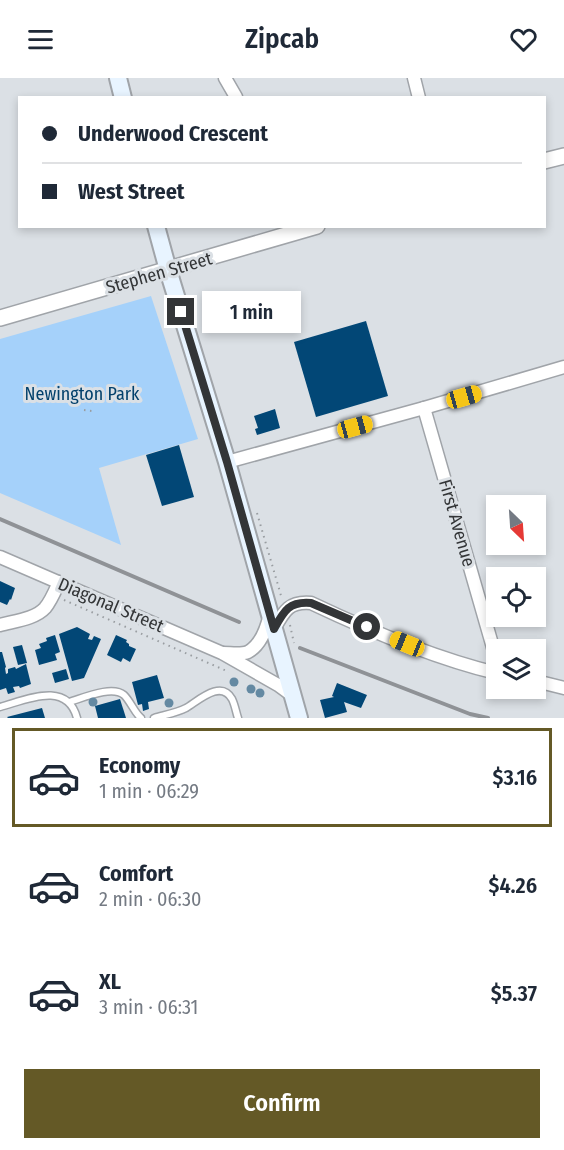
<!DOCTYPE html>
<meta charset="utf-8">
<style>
:root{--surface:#fff;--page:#f6f6f7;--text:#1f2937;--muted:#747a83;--line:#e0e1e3;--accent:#645926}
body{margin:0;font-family:"Fira Sans Condensed",sans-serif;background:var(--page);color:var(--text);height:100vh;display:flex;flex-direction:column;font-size:22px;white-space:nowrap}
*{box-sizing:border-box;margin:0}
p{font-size:20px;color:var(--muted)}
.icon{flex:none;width:33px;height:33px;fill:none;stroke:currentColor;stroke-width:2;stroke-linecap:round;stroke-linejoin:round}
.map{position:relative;height:640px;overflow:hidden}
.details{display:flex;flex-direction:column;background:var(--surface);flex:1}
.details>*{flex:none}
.hud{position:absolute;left:18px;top:18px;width:528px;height:132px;border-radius:0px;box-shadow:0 3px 9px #0003;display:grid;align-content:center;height:132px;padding:0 24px;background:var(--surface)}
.needle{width:39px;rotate:155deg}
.buttons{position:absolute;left:486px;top:417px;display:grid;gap:12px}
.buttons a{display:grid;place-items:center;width:60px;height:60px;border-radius:0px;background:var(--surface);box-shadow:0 3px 9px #0003;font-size:30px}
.end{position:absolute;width:27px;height:27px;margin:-14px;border:8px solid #333537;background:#fff;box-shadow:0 0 0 3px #fff}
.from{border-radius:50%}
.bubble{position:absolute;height:42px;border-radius:0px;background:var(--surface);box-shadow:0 3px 9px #0003;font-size:20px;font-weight:600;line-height:42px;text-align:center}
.car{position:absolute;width:18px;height:36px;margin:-18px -9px;border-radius:8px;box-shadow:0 0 4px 2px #0007;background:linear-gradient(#f5c518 24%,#345 0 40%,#f5c518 0 76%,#345 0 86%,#f5c518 0)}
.hud b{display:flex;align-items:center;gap:21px;height:57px;font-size:22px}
.hud b+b{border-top:2px solid var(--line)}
.hud i{width:15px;height:15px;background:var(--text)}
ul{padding:10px 0 0;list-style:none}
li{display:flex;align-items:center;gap:18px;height:99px;margin:0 12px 9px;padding:0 12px;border:3px solid transparent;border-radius:0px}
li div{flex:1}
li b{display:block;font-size:22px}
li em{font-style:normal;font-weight:600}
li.selected{border-color:var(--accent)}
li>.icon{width:54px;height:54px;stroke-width:1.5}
.action{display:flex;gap:12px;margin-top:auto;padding:12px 24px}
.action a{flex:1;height:69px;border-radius:0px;background:var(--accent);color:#fff;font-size:24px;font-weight:600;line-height:69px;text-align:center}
header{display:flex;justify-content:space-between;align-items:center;height:78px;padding:0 24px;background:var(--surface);font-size:27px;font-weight:600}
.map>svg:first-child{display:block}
</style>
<header><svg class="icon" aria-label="menu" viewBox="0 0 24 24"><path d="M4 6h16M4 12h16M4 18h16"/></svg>Zipcab<svg class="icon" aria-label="heart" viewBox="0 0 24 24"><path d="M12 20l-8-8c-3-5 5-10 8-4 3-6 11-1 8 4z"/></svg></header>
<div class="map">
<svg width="564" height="640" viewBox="0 0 564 640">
<rect width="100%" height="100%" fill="#dbe0e5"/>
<polygon fill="#a5d1fa" points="151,218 198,361 99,390 121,467 0,415 0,261"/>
<g fill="#024776">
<polygon points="366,243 388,318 316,339 294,264"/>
<polygon points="275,331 280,350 257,357 255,351 258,350 254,338"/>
<polygon points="179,367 194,419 162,428 146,377"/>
<polygon points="0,503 15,510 11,522 10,521 7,527 0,524"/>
<polygon points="77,549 90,556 88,561 92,562 94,558 101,561 84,600 72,603 59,556"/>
<polygon points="55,557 60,574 55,576 57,582 39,587 35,572 41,570 39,566 47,563 46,560"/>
<polygon points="116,557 127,562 126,564 129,566 129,568 136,571 130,584 123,580 121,584 107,577"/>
<polygon points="22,567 27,585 18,587 13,569"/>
<polygon points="0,574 2,574 6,589 5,590 6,596 8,595 8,591 15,589 16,591 26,586 31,606 20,610 19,608 13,609 15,614 8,616 6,610 0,612"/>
<polygon points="66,591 69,601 55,605 52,595"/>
<polygon points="157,597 164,620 148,624 149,631 143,633 142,626 138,627 132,604"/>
<polygon points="337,605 367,617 361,630 344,624 347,634 325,640 320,622 334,619 332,618"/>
<polygon points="120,621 126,640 98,640 95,628"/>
<polygon points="42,630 45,640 8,640 7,639"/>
</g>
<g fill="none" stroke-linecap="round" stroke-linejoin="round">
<g stroke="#a0a4a9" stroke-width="9">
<g id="service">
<path d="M69 624C83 620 112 607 124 617 131 624 134 634 141 640"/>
<path d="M0 629C26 622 67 602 77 640"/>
<path d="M154 640C164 637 176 635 186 630 198 623 221 601 232 621 235 627 236 634 238 640"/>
</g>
</g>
<g stroke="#a0a4a9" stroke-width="15">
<g id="minor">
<polyline points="225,0 236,19"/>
<polyline points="414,0 419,20"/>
<polyline points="424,330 496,580 496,594"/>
<polyline points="227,384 424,330 564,289"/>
<polyline points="0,479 222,575 278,607 293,618"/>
<path d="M0 547C14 543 35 541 45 530 51 523 55 513 59 504"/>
<path d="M274 551C284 533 289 523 311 525 370 553 434 580 496 595"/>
<path d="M223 575C231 575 241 577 248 574 261 567 267 549 270 536"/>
<polyline points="536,603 564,610"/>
</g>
</g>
<g stroke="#a0a4a9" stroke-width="18">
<g id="tertiary">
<polyline points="544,83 564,78"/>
<polyline points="0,240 317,148"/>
</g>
</g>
<g stroke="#a0a4a9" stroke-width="20">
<g id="secondary">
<polyline points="118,0 123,20"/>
<polyline points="156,148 168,192 227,384 299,640"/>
</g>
</g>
<g stroke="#999da1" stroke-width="2" stroke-dasharray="1.5 4.5" stroke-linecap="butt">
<polyline points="84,332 92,333"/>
<polyline points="257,435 282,521"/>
<polyline points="64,522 229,594"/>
<polyline points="290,547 294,565"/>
</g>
<use href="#service" stroke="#fff" stroke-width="6"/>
<use href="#minor" stroke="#fff" stroke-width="12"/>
<use href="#tertiary" stroke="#fff" stroke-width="15"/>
<use href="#secondary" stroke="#e8f4ff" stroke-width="16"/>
<g stroke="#8f9296" stroke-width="4">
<polyline points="0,441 239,544"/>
<polyline points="300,570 470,636 488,640"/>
</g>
</g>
<g fill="#6489a2">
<circle cx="234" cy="604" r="4.5"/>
<circle cx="251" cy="611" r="4.5"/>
<circle cx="260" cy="615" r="4.5"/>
<circle cx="93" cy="624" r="4.5"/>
<circle cx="169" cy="625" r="4.5"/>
</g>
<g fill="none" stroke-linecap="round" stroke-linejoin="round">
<path stroke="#333537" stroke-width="8" d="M181 234 227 384 274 551C284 533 289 523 311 525L367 549"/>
</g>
<g text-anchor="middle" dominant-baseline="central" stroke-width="6" stroke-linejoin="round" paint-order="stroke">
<g font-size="18" fill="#333537" stroke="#dbe0e5">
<text transform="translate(159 195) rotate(-16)">Stephen Street</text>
<text transform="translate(457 445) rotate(74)">First Avenue</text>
<text transform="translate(111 527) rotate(23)">Diagonal Street</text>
</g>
<g font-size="18" fill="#03416c" stroke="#dbe0e5">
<text x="82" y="316">Newington Park</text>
</g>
</g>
</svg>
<div class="buttons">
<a><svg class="needle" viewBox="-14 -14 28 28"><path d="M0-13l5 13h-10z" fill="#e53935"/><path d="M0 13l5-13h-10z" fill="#747a83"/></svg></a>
<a><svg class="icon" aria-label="locate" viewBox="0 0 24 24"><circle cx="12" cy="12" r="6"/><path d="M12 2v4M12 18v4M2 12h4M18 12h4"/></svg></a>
<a><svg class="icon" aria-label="layers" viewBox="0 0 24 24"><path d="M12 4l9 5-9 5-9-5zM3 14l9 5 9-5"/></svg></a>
</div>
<i class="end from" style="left:367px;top:549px"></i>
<i class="end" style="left:181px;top:234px"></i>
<div class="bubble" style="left:202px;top:213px;width:99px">1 min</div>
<i class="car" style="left:464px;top:319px;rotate:74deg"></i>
<i class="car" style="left:355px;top:349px;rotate:75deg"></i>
<i class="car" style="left:407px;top:566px;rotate:292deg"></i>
<div class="hud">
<b><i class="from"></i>Underwood Crescent</b>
<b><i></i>West Street</b>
</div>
</div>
<section class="details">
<ul>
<li class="selected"><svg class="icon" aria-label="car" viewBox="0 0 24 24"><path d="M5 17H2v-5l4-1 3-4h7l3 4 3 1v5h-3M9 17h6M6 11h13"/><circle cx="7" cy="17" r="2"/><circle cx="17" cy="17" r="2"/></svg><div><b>Economy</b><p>1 min · 06:29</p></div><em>$3.16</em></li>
<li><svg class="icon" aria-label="car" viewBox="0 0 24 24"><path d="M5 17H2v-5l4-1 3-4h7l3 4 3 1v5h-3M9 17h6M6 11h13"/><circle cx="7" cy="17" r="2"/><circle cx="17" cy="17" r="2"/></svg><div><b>Comfort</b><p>2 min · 06:30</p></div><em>$4.26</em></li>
<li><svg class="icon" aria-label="car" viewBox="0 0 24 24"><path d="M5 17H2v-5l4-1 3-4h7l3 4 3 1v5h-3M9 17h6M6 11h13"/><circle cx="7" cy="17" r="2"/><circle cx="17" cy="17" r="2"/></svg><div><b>XL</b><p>3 min · 06:31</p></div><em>$5.37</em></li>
</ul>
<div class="action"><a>Confirm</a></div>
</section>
